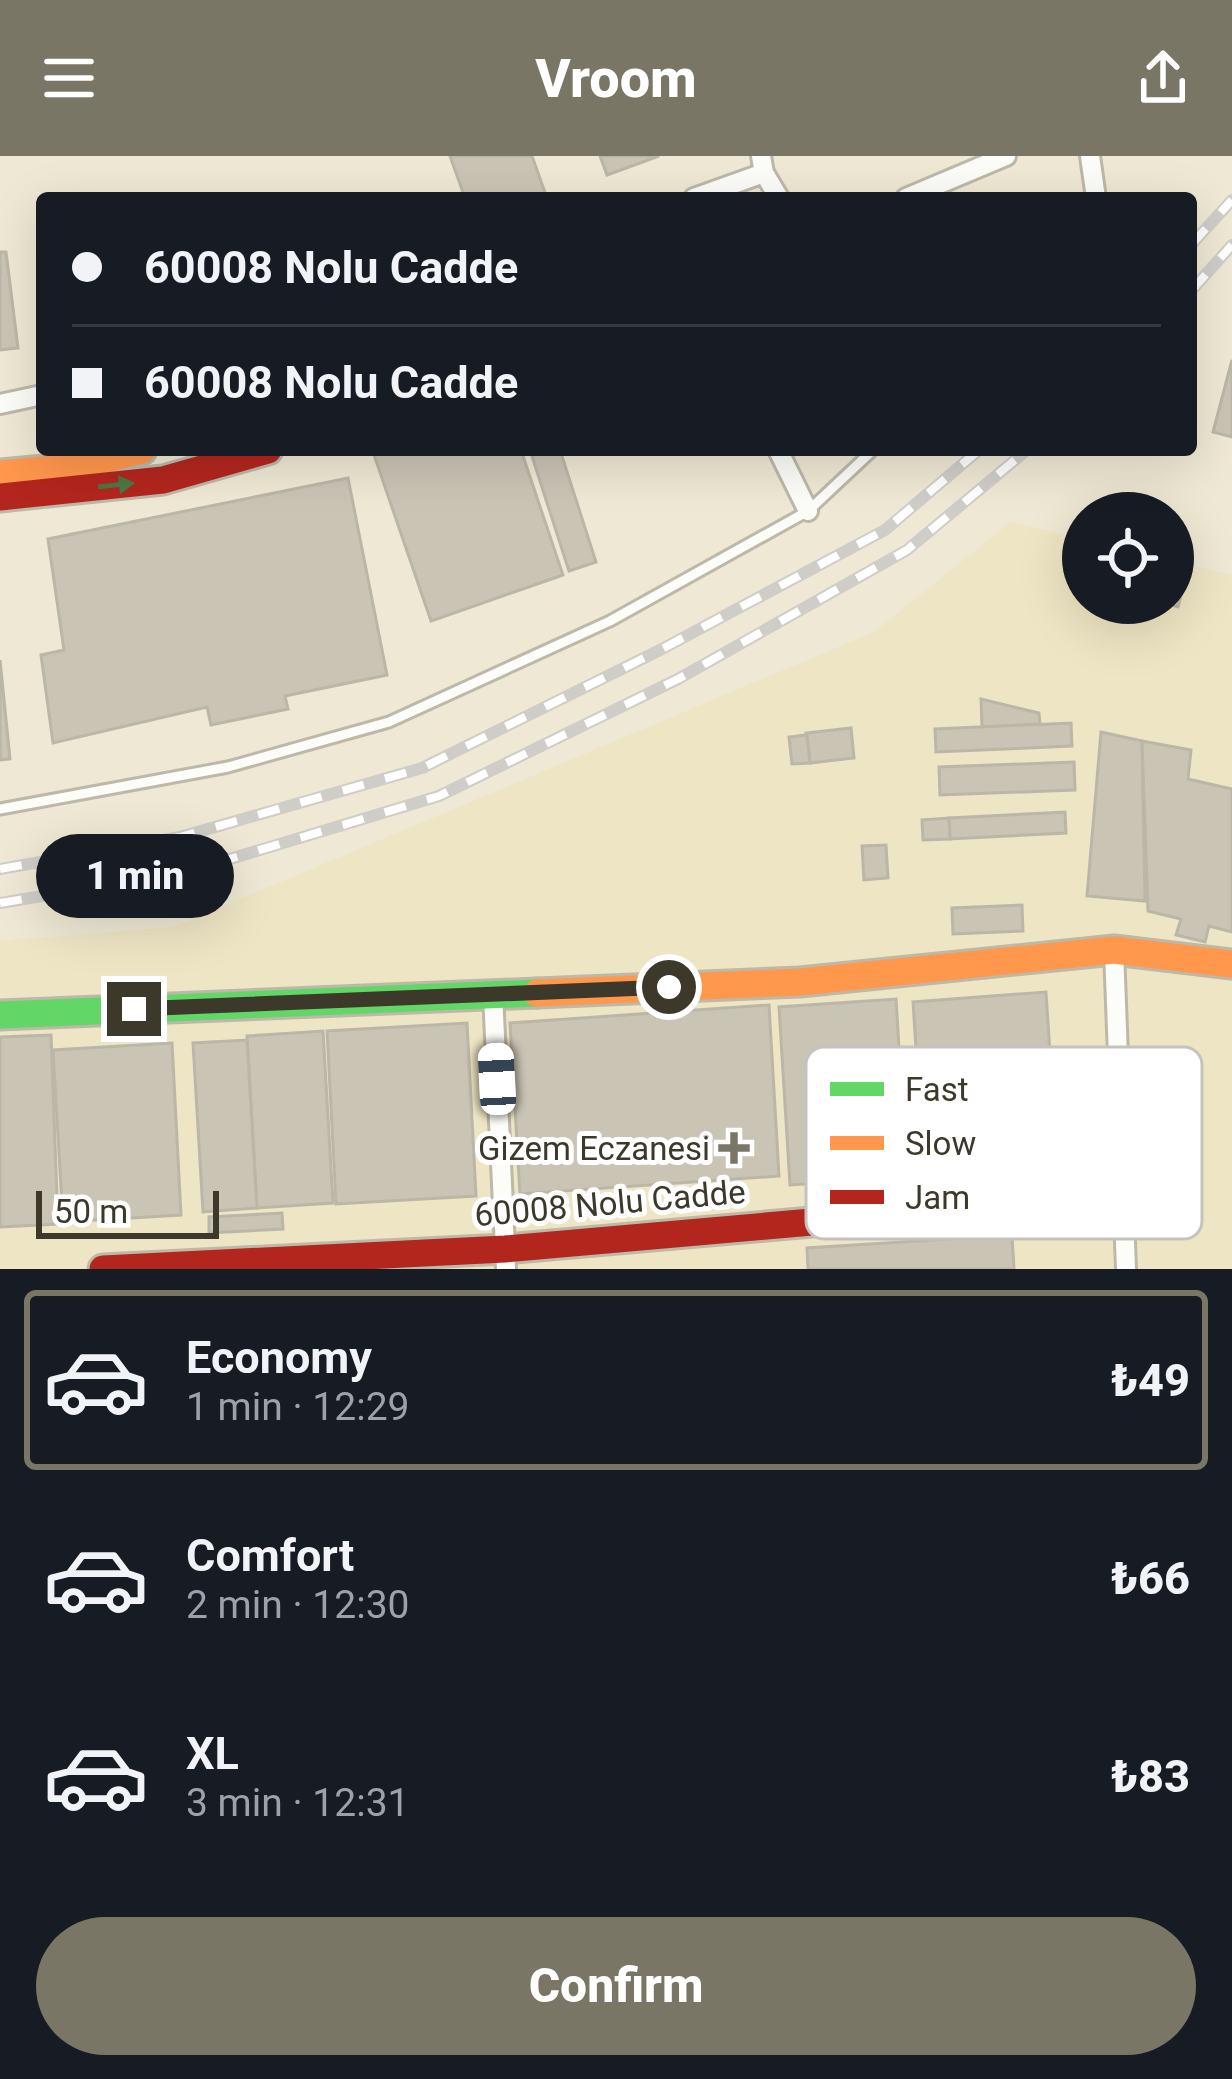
<!DOCTYPE html>
<meta charset="utf-8">
<style>
:root{--surface:#171b24;--page:#242831;--text:#f1f3f6;--muted:#9ea1a6;--line:#363941;--accent:#7a7666}
body{margin:0;font-family:Roboto,sans-serif;background:var(--page);color:var(--text);height:100vh;display:flex;flex-direction:column;font-size:45px;white-space:nowrap}
*{box-sizing:border-box;margin:0}
p{font-size:39px;color:var(--muted)}
.icon{flex:none;width:66px;height:66px;fill:none;stroke:currentColor;stroke-width:2;stroke-linecap:round;stroke-linejoin:round}
.map{position:relative;height:1113px;overflow:hidden}
.drawer{display:flex;flex-direction:column;background:var(--surface);flex:1}
.drawer>*{flex:none}
.hud{position:absolute;left:36px;top:36px;width:1161px;height:264px;border-radius:12px;box-shadow:0 12px 48px #0002;display:grid;align-content:center;height:264px;padding:0 36px;background:var(--surface)}
.tools{position:absolute;left:1062px;top:336px;display:grid;gap:24px}
.tools a{display:grid;place-items:center;width:132px;height:132px;border-radius:50%;background:var(--surface);box-shadow:0 12px 48px #0002;font-size:60px}
.scale{position:absolute;left:36px;bottom:30px;width:183px;box-sizing:border-box;padding-left:12px;border:6px solid #3c382a;border-top:0;font-size:33px;line-height:42px;white-space:nowrap;color:#3c382a;-webkit-text-stroke:9px #fff;paint-order:stroke}
.end{position:absolute;width:54px;height:54px;margin:-27px;border:15px solid #3c382a;background:#fff;box-shadow:0 0 0 6px #fff}
.from{border-radius:50%}
.bubble{position:absolute;height:84px;border-radius:42px;background:var(--surface);box-shadow:0 12px 48px #0002;font-size:39px;font-weight:800;line-height:84px;text-align:center}
.car{position:absolute;width:36px;height:72px;margin:-36px -18px;border-radius:15px;box-shadow:0 0 9px 3px #0007;background:linear-gradient(#fff 24%,#345 0 40%,#fff 0 76%,#345 0 86%,#fff 0)}
.hud b{display:flex;align-items:center;gap:42px;height:114px;font-size:45px}
.hud b+b{border-top:3px solid var(--line)}
.hud i{width:30px;height:30px;background:var(--text)}
ul{padding:21px 0 0;list-style:none}
li{display:flex;align-items:center;gap:36px;height:180px;margin:0 24px 18px;padding:0 12px;border:6px solid transparent;border-radius:12px}
li div{flex:1}
li b{display:block;font-size:45px}
li em{font-style:normal;font-weight:800}
li.on{border-color:var(--accent)}
li>.icon{width:108px;height:108px;stroke-width:1.5}
.cta{display:flex;gap:24px;margin-top:auto;padding:24px 36px}
.cta a{flex:1;height:138px;border-radius:72px;background:var(--accent);color:#fff;font-size:48px;font-weight:800;line-height:138px;text-align:center}
header{display:flex;justify-content:space-between;align-items:center;height:156px;padding:0 36px;background:var(--accent);color:#fff;font-size:54px;font-weight:800}
.map>svg:first-child{display:block}
</style>
<header><svg class="icon" aria-label="menu" viewBox="0 0 24 24"><path d="M4 6h16M4 12h16M4 18h16"/></svg>Vroom<svg class="icon" aria-label="share" viewBox="0 0 24 24"><path d="M12 15V3M7 8l5-5 5 5M5 13v7h14v-7"/></svg></header>
<div class="map">
<svg width="1232" height="1113" viewBox="0 0 1232 1113">
<rect width="100%" height="100%" fill="#eee8d4"/>
<polygon fill="#eee5c4" points="1011,366 1083,383 1083,447 1173,447 1173,405 1232,419 1232,1113 0,1113 0,785 174,771 874,476"/>
<g fill="#c9c4b4" stroke="#bbb7a8" stroke-width="3">
<polygon points="450,0 532,0 547,42 465,42"/>
<polygon points="600,0 659,0 607,19"/>
<polygon points="0,96 6,96 18,192 0,194"/>
<polygon points="1232,204 1232,281 1213,276"/>
<polygon points="379,294 521,294 563,419 431,465 373,296"/>
<polygon points="530,294 560,294 596,406 569,415"/>
<polygon points="348,322 387,519 285,540 288,553 211,569 207,551 53,587 41,499 64,494 48,383"/>
<polygon points="1173,399 1190,404 1178,451 1164,447 1173,447"/>
<polygon points="0,504 10,603 0,604"/>
<polygon points="981,543 1039,557 1040,568 982,571"/>
<polygon points="1071,567 1072,590 936,596 935,573"/>
<polygon points="851,572 854,602 810,607 806,577"/>
<polygon points="1101,576 1142,585 1145,745 1087,740"/>
<polygon points="807,579 810,607 792,608 789,581"/>
<polygon points="1142,585 1191,594 1188,623 1232,633 1232,776 1209,770 1205,786 1176,779 1181,763 1148,755"/>
<polygon points="1074,606 1075,634 940,639 939,611"/>
<polygon points="1065,656 1066,677 950,683 949,662"/>
<polygon points="949,662 950,683 923,684 922,664"/>
<polygon points="886,689 888,722 864,724 862,690"/>
<polygon points="1022,749 1023,775 953,778 952,752"/>
<polygon points="1046,836 1057,1006 924,1016 913,846"/>
<polygon points="896,843 907,1022 790,1029 779,851"/>
<polygon points="769,849 779,1020 520,1038 510,867"/>
<polygon points="467,867 476,1040 336,1048 327,875"/>
<polygon points="323,875 333,1047 257,1052 247,880"/>
<polygon points="51,879 58,1068 0,1071 0,881"/>
<polygon points="247,884 257,1052 203,1056 193,887"/>
<polygon points="172,887 181,1059 63,1066 53,894"/>
<polygon points="282,1057 283,1073 209,1077 209,1061"/>
<polygon points="1012,1079 1014,1113 808,1113 807,1092"/>
</g>
<g fill="none" stroke-linecap="round" stroke-linejoin="round">
<g stroke="#bdb9a9" stroke-width="15">
<polyline id="lane" points="0,653 228,611 389,566 610,465 808,355 873,294"/>
</g>
<g stroke="#bdb9a9" stroke-width="24">
<g id="street">
<polyline points="761,0 764,17 779,42"/>
<polyline points="1090,0 1096,42"/>
<polyline points="694,42 764,17"/>
<polyline points="906,42 1006,0"/>
<polyline points="0,248 42,239"/>
<polyline points="778,294 808,355"/>
<polyline points="1114,794 1126,1113"/>
<polyline points="493,838 506,1113"/>
</g>
</g>
<g stroke="#bdb9a9" stroke-width="33">
<g id="fast">
<polyline points="0,859 537,837"/>
<polyline points="960,1053 1122,1039"/>
</g>
</g>
<g stroke="#bdb9a9" stroke-width="33">
<g id="slow">
<polyline points="0,318 75,311 142,294"/>
<polyline points="537,837 800,826 1114,794 1232,808"/>
</g>
</g>
<g stroke="#bdb9a9" stroke-width="33">
<g id="jam">
<polyline points="0,341 163,324 268,294"/>
<polyline points="103,1113 505,1093 960,1053"/>
</g>
</g>
<use href="#lane" stroke="#fcfcf9" stroke-width="9"/>
<use href="#street" stroke="#fcfcf9" stroke-width="18"/>
<use href="#fast" stroke="#63d668" stroke-width="27"/>
<use href="#slow" stroke="#ff974d" stroke-width="27"/>
<use href="#jam" stroke="#b3261e" stroke-width="27"/>
<g stroke="#cecdc7" stroke-width="12">
<g id="rail">
<polyline points="1191,89 1232,44"/>
<polyline points="1191,135 1232,89"/>
<polyline points="0,713 180,681 422,612 662,493 885,374 979,294"/>
<polyline points="0,747 190,715 439,640 678,523 907,394 1027,294"/>
</g>
</g>
<use href="#rail" stroke="#fff" stroke-width="8" stroke-dasharray="22" stroke-linecap="butt"/>
</g>
<defs><path id="oneway-solid" d="M-6-.8H1V-3.2L6.5 0L1 3.2V.8H-6Z" transform="scale(3)"/></defs>
<use fill="#4c7743" href="#oneway-solid" transform="translate(116 329) rotate(-6)"/>
<g fill="none" stroke-linecap="round" stroke-linejoin="round">
<polyline stroke="#3c382a" stroke-width="15" points="134,853 669,831"/>
</g>
<path fill="#7a7666" stroke="#fff" stroke-width="4.5" d="M728 974h12v12h12v12h-12v12h-12v-12h-12v-12h12z"/>
<g text-anchor="middle" dominant-baseline="central" stroke-width="10" stroke-linejoin="round" paint-order="stroke">
<g font-size="33" fill="#3c382a" stroke="#fff" text-anchor="end">
<text x="710" y="992">Gizem Eczanesi</text>
</g>
<g font-size="33" fill="#3c382a" stroke="#fff">
<text transform="translate(610 1047) rotate(-5)">60008 Nolu Cadde</text>
</g>
</g>
<rect x="806" y="891" width="396" height="192" rx="18" fill="#fff" stroke="#c4c3bf" stroke-width="3"/>
<rect x="830" y="926" width="54" height="14" fill="#63d668"/>
<rect x="830" y="980" width="54" height="14" fill="#ff974d"/>
<rect x="830" y="1034" width="54" height="14" fill="#b3261e"/>
<g font-size="33" fill="#3c382a">
<text x="905" y="945">Fast</text>
<text x="905" y="999">Slow</text>
<text x="905" y="1053">Jam</text>
</g>
</svg>
<div class="tools">
<a><svg class="icon" aria-label="locate" viewBox="0 0 24 24"><circle cx="12" cy="12" r="6"/><path d="M12 2v4M12 18v4M2 12h4M18 12h4"/></svg></a>
</div>
<div class="scale">50 m</div>
<i class="end from" style="left:669px;top:831px"></i>
<i class="end" style="left:134px;top:853px"></i>
<div class="bubble" style="left:36px;top:678px;width:198px">1 min</div>
<i class="car" style="left:497px;top:923px;rotate:357deg"></i>
<div class="hud">
<b><i class="from"></i>60008 Nolu Cadde</b>
<b><i></i>60008 Nolu Cadde</b>
</div>
</div>
<section class="drawer">
<ul>
<li class="on"><svg class="icon" aria-label="car" viewBox="0 0 24 24"><path d="M5 17H2v-5l4-1 3-4h7l3 4 3 1v5h-3M9 17h6M6 11h13"/><circle cx="7" cy="17" r="2"/><circle cx="17" cy="17" r="2"/></svg><div><b>Economy</b><p>1 min · 12:29</p></div><em>₺49</em></li>
<li><svg class="icon" aria-label="car" viewBox="0 0 24 24"><path d="M5 17H2v-5l4-1 3-4h7l3 4 3 1v5h-3M9 17h6M6 11h13"/><circle cx="7" cy="17" r="2"/><circle cx="17" cy="17" r="2"/></svg><div><b>Comfort</b><p>2 min · 12:30</p></div><em>₺66</em></li>
<li><svg class="icon" aria-label="car" viewBox="0 0 24 24"><path d="M5 17H2v-5l4-1 3-4h7l3 4 3 1v5h-3M9 17h6M6 11h13"/><circle cx="7" cy="17" r="2"/><circle cx="17" cy="17" r="2"/></svg><div><b>XL</b><p>3 min · 12:31</p></div><em>₺83</em></li>
</ul>
<div class="cta"><a>Confirm</a></div>
</section>
